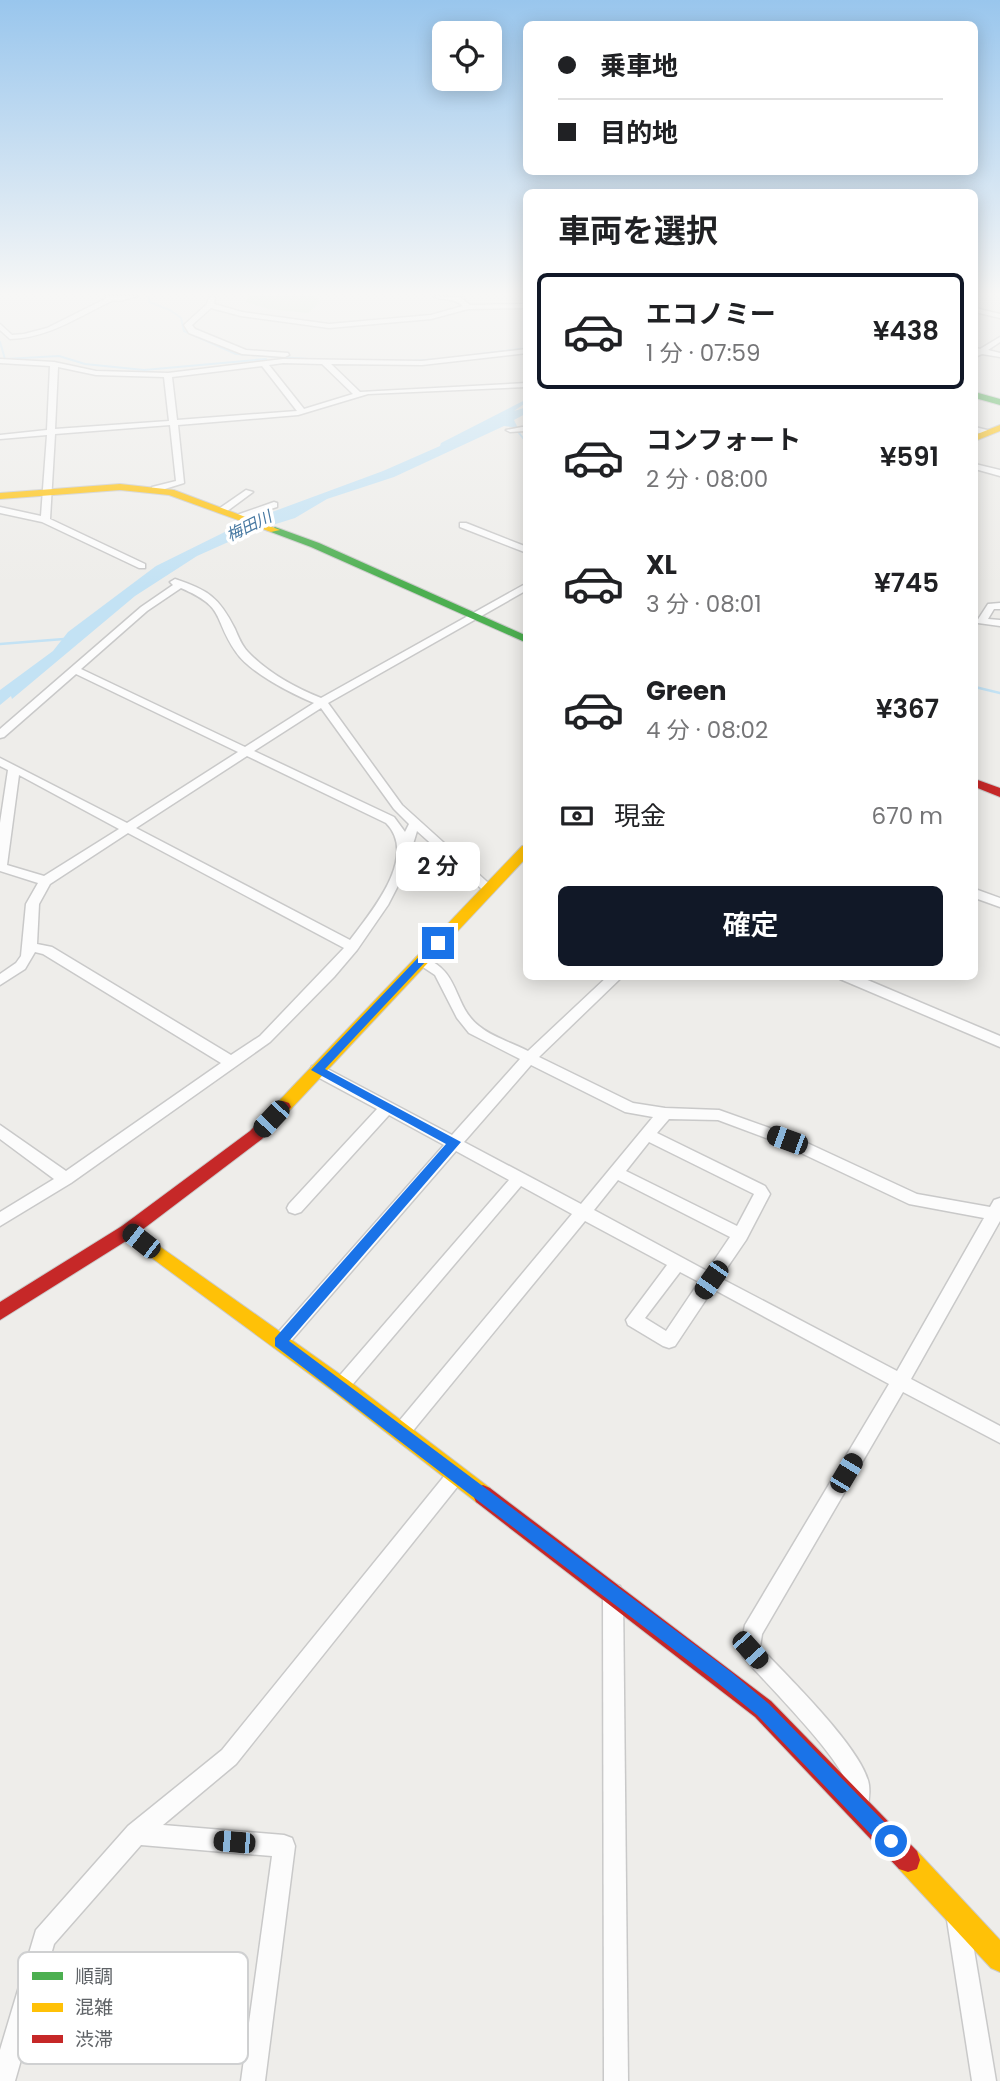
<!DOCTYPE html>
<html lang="ja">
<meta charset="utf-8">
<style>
:root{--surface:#fff;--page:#f6f6f6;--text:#202124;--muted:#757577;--line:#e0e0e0;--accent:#111827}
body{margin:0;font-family:Poppins,"Noto Sans JP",sans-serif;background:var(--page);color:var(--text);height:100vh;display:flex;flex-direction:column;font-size:26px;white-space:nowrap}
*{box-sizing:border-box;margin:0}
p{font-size:23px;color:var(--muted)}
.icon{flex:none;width:38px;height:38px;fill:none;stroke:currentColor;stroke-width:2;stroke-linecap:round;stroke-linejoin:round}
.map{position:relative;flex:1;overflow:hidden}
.side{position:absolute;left:523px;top:189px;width:455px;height:791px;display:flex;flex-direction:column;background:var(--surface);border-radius:10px;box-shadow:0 4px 18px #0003}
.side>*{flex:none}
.top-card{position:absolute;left:523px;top:21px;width:455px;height:154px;border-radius:10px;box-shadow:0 4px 18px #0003;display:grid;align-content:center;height:154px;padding:0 35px;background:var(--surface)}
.fabs{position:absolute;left:432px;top:21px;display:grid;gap:14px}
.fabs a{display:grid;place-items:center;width:70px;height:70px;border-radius:10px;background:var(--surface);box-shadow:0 4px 18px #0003;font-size:35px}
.end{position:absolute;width:32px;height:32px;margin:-16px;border:9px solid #1a73e8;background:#fff;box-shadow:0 0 0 4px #fff}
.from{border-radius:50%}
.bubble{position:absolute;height:49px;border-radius:10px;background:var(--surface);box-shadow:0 4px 18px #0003;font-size:23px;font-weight:600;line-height:49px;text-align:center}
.car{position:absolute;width:21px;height:42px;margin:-21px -10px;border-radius:9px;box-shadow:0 0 5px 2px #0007;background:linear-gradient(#222 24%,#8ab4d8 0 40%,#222 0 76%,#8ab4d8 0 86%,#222 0)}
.top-card b{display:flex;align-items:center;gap:24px;height:66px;font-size:26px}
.top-card b+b{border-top:2px solid var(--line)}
.top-card i{width:18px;height:18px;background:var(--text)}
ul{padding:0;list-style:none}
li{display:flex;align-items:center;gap:21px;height:116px;margin:0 14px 10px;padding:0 21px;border:4px solid transparent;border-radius:10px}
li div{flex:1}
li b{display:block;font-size:26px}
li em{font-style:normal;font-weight:600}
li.active{border-color:var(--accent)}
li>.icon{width:63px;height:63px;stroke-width:1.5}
h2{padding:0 35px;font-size:32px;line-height:84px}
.pay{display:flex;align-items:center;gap:18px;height:77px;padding:0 35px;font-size:26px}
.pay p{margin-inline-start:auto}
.cta{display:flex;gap:14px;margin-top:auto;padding:14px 35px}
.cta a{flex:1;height:80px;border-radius:10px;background:var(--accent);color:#fff;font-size:28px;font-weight:600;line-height:80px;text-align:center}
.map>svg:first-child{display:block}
</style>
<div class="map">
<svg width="1000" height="2081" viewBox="0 0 1000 2081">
<rect width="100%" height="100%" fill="#eeedea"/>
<polygon fill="#dae9d7" points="249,296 316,296 320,302 308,313 268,309 246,302"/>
<polygon fill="#c3e2f4" points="527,399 527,402 514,411 527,407 527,413 514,420 518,428 504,426 394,477 327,499 295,518 253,531 197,556 135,596 12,699 11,696 0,705 0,690 53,651 68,632 156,566 245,522 383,471 440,446 441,443"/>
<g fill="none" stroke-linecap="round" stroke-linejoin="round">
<g stroke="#c3e2f4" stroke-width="2">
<polyline points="149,296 149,302 170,310 181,318 184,331 236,354 309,359"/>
<polyline points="0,342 5,359 59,356 85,364 144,370 266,359"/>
<polyline points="459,357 527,348"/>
<polyline points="411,361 441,359"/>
<polyline points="515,428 527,443"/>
</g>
<g stroke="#c3e2f4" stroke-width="2.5">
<polyline points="0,644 64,639"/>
<polyline points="975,687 1000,693"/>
</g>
<g stroke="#c9c9c9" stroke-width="3">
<g id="street">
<path d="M105 296H138L119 301 114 300C79 316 49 338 10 339L0 330V324L12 335 24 334 47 328 107 298Z"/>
<path d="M212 296 215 298 214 304 242 312 329 324 431 315 463 306C452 296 442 302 434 296L460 297 470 305 527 304V308L468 309 431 319 329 328 241 316 211 308 192 325 195 329 246 350 288 353 289 355 285 357 242 354 189 333 184 325 207 304 209 298Z"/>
<polygon points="975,308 1000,314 1000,318 975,312"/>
<polygon points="1000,337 1000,342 988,350 1000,353 1000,357 982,354 975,357 975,348 980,349"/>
<path d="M527 349V353L422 365 331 364 360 392 527 383V387L368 394 298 415 178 425 184 483 155 492 152 491V487L176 481 170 425 55 434 50 519 145 564V568H139L42 522 0 513V507L41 516 47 435 0 439V435L47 430 50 366 0 363V359L54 362 96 371 168 373 283 359 422 361ZM283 363 322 364 353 394 304 409 269 365ZM262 366 297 411 177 420 172 377ZM58 367 96 375 164 377 169 421 55 429Z"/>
<polygon points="522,427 525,427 525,431 510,432 506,430"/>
<polygon points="975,427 991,431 992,433 988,435 975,432"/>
<polygon points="975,464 1000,470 1000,476 975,469"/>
<polygon points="246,490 253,492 226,512 220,512 220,508"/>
<polygon points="274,502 277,503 277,507 238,519 234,516"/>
<polygon points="460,523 466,523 527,547 527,553 460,527"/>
<path d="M175 579C208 590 219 597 235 629 238 636 242 646 248 652 267 672 296 688 321 698L527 583V590L328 703 402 805 495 889 493 892H485L417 831 404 874 388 905 357 950 334 977 270 1042 71 1183 0 1226V1212L54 1179 0 1139V1125L66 1171 221 1063 43 954 35 952 25 969 0 985V974L16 963 21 956 26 904 38 883 0 871V823L8 770 0 766V758L127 823 238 752 76 674 4 737 0 738V729L141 607 173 585 170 582ZM181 588C227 608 212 617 236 652 249 672 292 694 314 703L245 747 81 669 147 611ZM321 708 394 809 409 824 405 832 394 817 254 751ZM247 756 386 823C419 856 371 912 350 940L136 828ZM19 775 119 829 44 876 7 865ZM128 833 344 948 260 1036 231 1055 52 947 37 944 39 904 50 884Z"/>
<polygon points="1000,603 1000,609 994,609 988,619 1000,620 1000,626 978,623 977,621 988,604"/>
<polygon points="975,889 1000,898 1000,907 975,898"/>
<path d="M421 957C461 969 452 1005 479 1026 492 1037 513 1043 528 1051L608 976H623L539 1057 633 1103 665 1108 719 1110 792 1136 917 1194 990 1207 994 1200 1000 1198V1221L911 1379 1000 1426V1443L903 1392 762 1634 760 1647C786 1675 864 1750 869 1785 870 1794 869 1803 866 1812L858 1815 850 1812C847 1802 850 1794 847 1785 841 1758 765 1682 743 1657L740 1650 745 1625 889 1384 713 1289 675 1346 669 1348 663 1346 628 1325 626 1320 667 1265 585 1221 407 1438 401 1440 395 1438 392 1432 395 1426 572 1214 521 1186 347 1391 341 1394 335 1391 332 1386 335 1381 509 1180 456 1151 286 1347 280 1349 274 1347 272 1342 274 1337 444 1145 389 1115 301 1212 295 1214 289 1212 287 1208 289 1204 377 1109 312 1074 310 1070 312 1066H322L452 1135 520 1059 469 1033 457 1018 435 975 414 961 416 958ZM531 1065 625 1112 653 1117 581 1204 464 1142ZM669 1119 718 1120 782 1144 909 1204 984 1218 897 1371 720 1278 746 1240 770 1194 765 1186 657 1133ZM649 1142 754 1194 737 1226 626 1171ZM618 1180 730 1237 707 1271 594 1210ZM680 1272 699 1282 666 1331 645 1318Z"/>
<polygon points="839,976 858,976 1000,1036 1000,1047 840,979"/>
<polygon points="456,1467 462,1469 465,1475 462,1481 236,1764 163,1825 284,1835 292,1838 295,1846 265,2081 241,2081 272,1856 141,1845 54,1944 15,2081 0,2081 0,2050 36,1930 128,1826 222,1750 450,1469"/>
<polygon points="613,1584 620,1586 623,1593 628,2081 604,2081 603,1593 606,1586"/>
<polygon points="958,1909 966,1912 969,1920 996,2081 972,2081 947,1920 950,1912"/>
</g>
</g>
<g stroke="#cbcbcb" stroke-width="2">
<g id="fast">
<polygon points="975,392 1000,399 1000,405 975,398"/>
<polygon points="275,527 319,543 527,636 527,643 311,547 271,532 270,530"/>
</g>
</g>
<g stroke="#cbcbcb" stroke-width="2">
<g id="slow">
<polygon points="1000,425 1000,431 975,441 975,435"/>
<polygon points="120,484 174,490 280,530 271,532 169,495 120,490 0,499 0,493"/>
<polygon points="527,845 527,857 289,1111 277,1111 275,1107 277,1103 522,846"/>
<polygon points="128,1224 348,1380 490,1488 493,1495 490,1502 483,1505 476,1502 334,1392 122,1236 119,1231 122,1226"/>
<polygon points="908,1848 917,1851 1000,1940 1000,1972 991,1968 899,1869 896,1860 899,1851"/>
</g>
</g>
<g stroke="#cbcbcb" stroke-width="2">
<g id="jam">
<polygon points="975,779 1000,788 1000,797 975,787"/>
<polygon points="283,1101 289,1103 291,1107 262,1139 134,1236 0,1320 0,1302 122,1226 250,1131 277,1103"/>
<polygon points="483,1485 490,1488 771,1701 917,1851 920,1860 917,1869 908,1872 899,1869 755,1717 476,1502 473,1495 476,1488"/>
</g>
</g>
<use href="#street" fill="#fcfcfc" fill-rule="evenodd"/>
<use href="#fast" fill="#4caf50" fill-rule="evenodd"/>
<use href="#slow" fill="#ffc107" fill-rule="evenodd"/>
<use href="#jam" fill="#c62828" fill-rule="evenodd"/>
</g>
<linearGradient id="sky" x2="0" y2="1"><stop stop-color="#99c6ed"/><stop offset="0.5" stop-color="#f7f7f6"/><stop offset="1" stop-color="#f7f7f6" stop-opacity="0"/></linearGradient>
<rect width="1000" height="587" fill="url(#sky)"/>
<polygon fill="#1a73e8" points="434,941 443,943 325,1069 461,1142 289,1341 731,1672 769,1704 897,1835 899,1841 897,1848 891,1850 884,1848 757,1715 719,1684 275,1346 275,1338 446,1144 311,1070"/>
<g text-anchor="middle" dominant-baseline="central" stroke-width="7" stroke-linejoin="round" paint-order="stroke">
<g font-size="16" font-style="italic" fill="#4879a2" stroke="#fff">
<text transform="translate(249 526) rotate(-26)">梅田川</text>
</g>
</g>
<rect x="18" y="1952" width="230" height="112" rx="10" fill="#fff" stroke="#cfd0d1" stroke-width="2"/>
<rect x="32" y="1972" width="31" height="8" fill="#4caf50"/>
<rect x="32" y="2003" width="31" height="9" fill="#ffc107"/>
<rect x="32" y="2035" width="31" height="8" fill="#c62828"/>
<g font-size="19" fill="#5f6367">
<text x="75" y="1983">順調</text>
<text x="75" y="2014">混雑</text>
<text x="75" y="2046">渋滞</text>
</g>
</svg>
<div class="fabs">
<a><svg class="icon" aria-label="locate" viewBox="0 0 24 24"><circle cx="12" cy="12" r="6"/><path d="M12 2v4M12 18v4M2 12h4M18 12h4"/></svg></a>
</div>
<i class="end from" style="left:891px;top:1841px"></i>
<i class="end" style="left:438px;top:943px"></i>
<div class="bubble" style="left:396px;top:842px;width:84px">2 分</div>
<i class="car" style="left:271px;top:1119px;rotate:223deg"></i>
<i class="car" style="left:787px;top:1140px;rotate:290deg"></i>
<i class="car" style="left:141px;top:1241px;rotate:308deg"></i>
<i class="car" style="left:711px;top:1280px;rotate:215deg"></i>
<i class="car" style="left:846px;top:1473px;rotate:31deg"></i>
<i class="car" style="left:750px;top:1650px;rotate:138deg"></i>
<i class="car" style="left:234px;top:1842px;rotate:275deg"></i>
<div class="top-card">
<b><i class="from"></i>乗車地</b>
<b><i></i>目的地</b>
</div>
<section class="side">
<h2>車両を選択</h2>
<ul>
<li class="active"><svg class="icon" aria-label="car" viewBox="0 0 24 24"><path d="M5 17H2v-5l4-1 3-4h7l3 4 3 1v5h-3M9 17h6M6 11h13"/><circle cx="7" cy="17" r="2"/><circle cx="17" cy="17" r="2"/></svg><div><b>エコノミー</b><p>1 分 · 07:59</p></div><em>¥438</em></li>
<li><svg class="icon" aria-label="car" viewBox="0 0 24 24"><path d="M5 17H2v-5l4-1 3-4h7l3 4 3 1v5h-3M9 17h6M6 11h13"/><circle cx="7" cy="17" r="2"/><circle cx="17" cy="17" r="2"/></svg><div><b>コンフォート</b><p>2 分 · 08:00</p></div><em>¥591</em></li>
<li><svg class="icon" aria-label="car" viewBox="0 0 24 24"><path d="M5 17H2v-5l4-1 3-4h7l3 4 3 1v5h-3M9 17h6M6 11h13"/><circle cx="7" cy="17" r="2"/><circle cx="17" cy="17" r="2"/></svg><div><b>XL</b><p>3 分 · 08:01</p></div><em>¥745</em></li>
<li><svg class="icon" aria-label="car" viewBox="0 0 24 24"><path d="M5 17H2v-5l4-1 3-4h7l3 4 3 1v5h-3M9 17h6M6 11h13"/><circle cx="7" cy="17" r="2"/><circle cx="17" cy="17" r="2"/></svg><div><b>Green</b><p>4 分 · 08:02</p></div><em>¥367</em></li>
</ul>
<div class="pay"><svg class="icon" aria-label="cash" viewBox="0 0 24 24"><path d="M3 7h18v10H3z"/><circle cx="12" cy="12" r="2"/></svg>現金<p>670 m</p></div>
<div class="cta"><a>確定</a></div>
</section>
</div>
